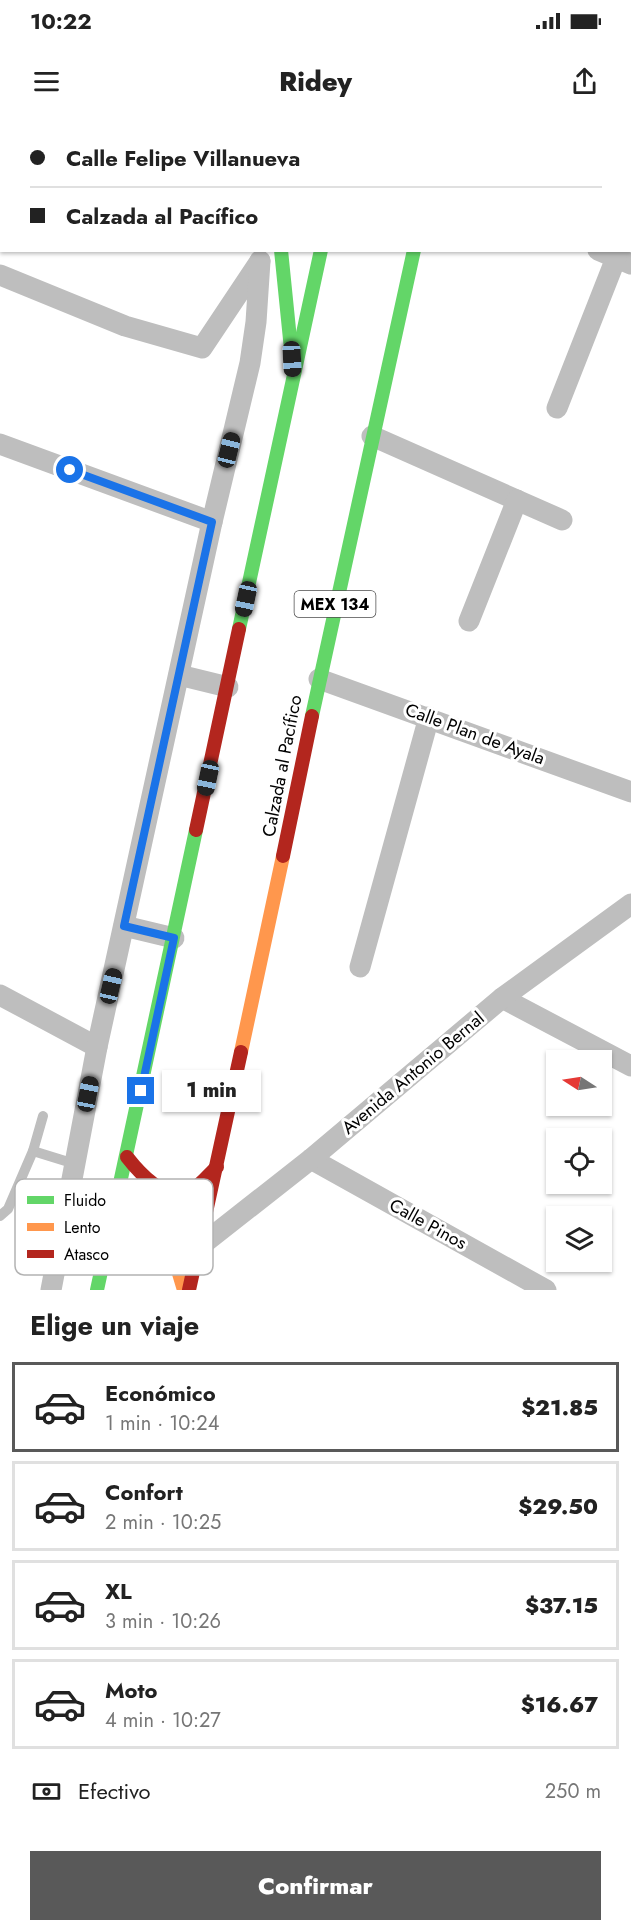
<!DOCTYPE html>
<html lang="es">
<meta charset="utf-8">
<style>
:root{--surface:#fff;--page:#f2f2f2;--text:#222;--muted:#767676;--line:#e0e0e0;--accent:#595959}
body{margin:0;font-family:Jost,sans-serif;background:var(--page);color:var(--text);height:100vh;display:flex;flex-direction:column;font-size:22px;white-space:nowrap}
*{box-sizing:border-box;margin:0}
p{font-size:20px;color:var(--muted)}
.icon{flex:none;width:33px;height:33px;fill:none;stroke:currentColor;stroke-width:2;stroke-linecap:round;stroke-linejoin:round}
.map{position:relative;height:1170px;overflow:hidden}
.panel{display:flex;flex-direction:column;background:var(--surface);flex:1}
.panel>*{flex:none}
.top-card{position:absolute;left:0px;top:0px;width:632px;height:132px;box-shadow:0 2px 4px #0004;display:grid;align-content:center;height:132px;padding:0 30px;background:var(--surface)}
.needle{width:39px;rotate:282deg}
.buttons{position:absolute;left:546px;top:930px;display:grid;gap:12px}
.buttons a{display:grid;place-items:center;width:66px;height:66px;border-radius:0px;background:var(--surface);box-shadow:0 2px 4px #0004;font-size:30px}
.end{position:absolute;width:27px;height:27px;margin:-14px;border:8px solid #1a73e8;background:#fff;box-shadow:0 0 0 3px #fff}
.from{border-radius:50%}
.bubble{position:absolute;height:42px;border-radius:0px;background:var(--surface);box-shadow:0 2px 4px #0004;font-size:20px;font-weight:800;line-height:42px;text-align:center}
.car{position:absolute;width:18px;height:36px;margin:-18px -9px;border-radius:8px;box-shadow:0 0 4px 2px #0007;background:linear-gradient(#222 24%,#8ab4d8 0 40%,#222 0 76%,#8ab4d8 0 86%,#222 0)}
.top-card b{display:flex;align-items:center;gap:21px;height:57px;font-size:22px}
.top-card b+b{border-top:2px solid var(--line)}
.top-card i{width:15px;height:15px;background:var(--text)}
ul{padding:0;list-style:none}
li{display:flex;align-items:center;gap:18px;height:90px;margin:0 12px 9px;padding:0 18px;border:3px solid var(--line);border-radius:0px}
li div{flex:1}
li b{display:block;font-size:22px}
li em{font-style:normal;font-weight:800}
li.on{border-color:var(--accent)}
li>.icon{width:54px;height:54px;stroke-width:1.5}
h2{padding:0 30px;font-size:27px;line-height:72px}
.pay{display:flex;align-items:center;gap:15px;height:66px;padding:0 30px;font-size:22px}
.pay p{margin-inline-start:auto}
.action{display:flex;gap:12px;margin-top:auto;padding:12px 30px}
.action a{flex:1;height:69px;border-radius:0px;background:var(--accent);color:#fff;font-size:24px;font-weight:800;line-height:69px;text-align:center}
.status{display:flex;justify-content:space-between;align-items:center;height:42px;padding:0 30px;background:var(--surface);direction:ltr}
.status svg{height:16px;fill:currentColor}
header{display:flex;justify-content:space-between;align-items:center;height:78px;padding:0 30px;background:var(--surface);font-size:27px;font-weight:800}
.map>svg:first-child{display:block}
</style>
<div class="status"><b>10:22</b><svg viewBox="0 0 49 12"><path d="M0 12V9h3v3zM5 12V6h3v6zM10 12V3h3v9zM15 12V0h3v12zM26 1h20v11H26zM47 4h2v5h-2z"/></svg></div>
<header><svg class="icon" aria-label="menu" viewBox="0 0 24 24"><path d="M4 6h16M4 12h16M4 18h16"/></svg>Ridey<svg class="icon" aria-label="share" viewBox="0 0 24 24"><path d="M12 15V3M7 8l5-5 5 5M5 13v7h14v-7"/></svg></header>
<div class="map">
<svg width="631" height="1170" viewBox="0 0 631 1170">
<rect width="100%" height="100%" fill="#fff"/>
<g fill="none" stroke-linecap="round" stroke-linejoin="round">
<g stroke="#bebebe" stroke-width="10">
<polyline points="33,1031 75,1044"/>
<polyline points="0,1096 8,1089 33,1031 43,996"/>
</g>
<g stroke="#bebebe" stroke-width="21">
<polyline points="598,130 631,144"/>
<polyline points="0,155 125,206 202,228 260,141"/>
<polyline points="557,288 616,138"/>
<polyline points="372,316 562,400"/>
<polyline points="0,324 212,402"/>
<polyline points="469,501 517,380"/>
<polyline points="179,555 228,567"/>
<polyline points="319,559 631,672"/>
<polyline points="124,806 174,818"/>
<polyline points="360,847 429,597"/>
<polyline points="0,875 97,927"/>
<polyline points="502,878 631,946"/>
<polyline points="311,1039 546,1170"/>
<polyline points="69,1075 117,1084"/>
<polyline points="199,1127 311,1039 502,878 631,784"/>
<polyline points="51,1170 97,927 212,402 250,243 256,202 260,141"/>
</g>
<g stroke="#63d668" stroke-width="14">
<polyline points="350,0 350,2"/>
<polyline points="442,2 443,0"/>
<polyline points="281,130 292,239"/>
<polyline points="239,509 321,130"/>
<polyline points="312,596 414,130"/>
<polyline points="97,1170 196,710"/>
</g>
<g stroke="#ff974d" stroke-width="14">
<polyline points="259,0 259,2"/>
<polyline points="241,932 283,736"/>
<path d="M110 1114C166 1092 170 1125 184 1170"/>
</g>
<g stroke="#b3261e" stroke-width="14">
<polyline points="196,710 239,509"/>
<polyline points="283,736 312,596"/>
<path d="M127 1037C141 1055 167 1084 193 1069 202 1064 209 1054 217 1047"/>
<polyline points="189,1170 241,932"/>
</g>
</g>
<g fill="none" stroke-linecap="round" stroke-linejoin="round">
<polyline stroke="#1a73e8" stroke-width="8" points="70,350 212,402 124,806 174,818 141,971"/>
</g>
<g text-anchor="middle" dominant-baseline="central" stroke-width="6" stroke-linejoin="round" paint-order="stroke">
<rect fill="#fff" stroke="#4c4c4c" stroke-width="1.5" x="294.5" y="471" width="81" height="26" rx="4.5"/>
<g font-size="16" font-weight="bold" fill="#000">
<text x="335" y="484">MEX 134</text>
</g>
<g font-size="18" fill="#000" stroke="#fff">
<text transform="translate(475 614) rotate(20)">Calle Plan de Ayala</text>
<text transform="translate(282 646) rotate(-79)">Calzada al Pacífico</text>
<text transform="translate(413 953) rotate(-40)">Avenida Antonio Bernal</text>
<text transform="translate(428 1104) rotate(29)">Calle Pinos</text>
</g>
</g>
<rect x="15" y="1059" width="198" height="96" rx="9" fill="#fff" stroke="#b2b2b2" stroke-width="1.5"/>
<rect x="27" y="1076" width="27" height="8" fill="#63d668"/>
<rect x="27" y="1103" width="27" height="8" fill="#ff974d"/>
<rect x="27" y="1130" width="27" height="8" fill="#b3261e"/>
<g font-size="16" fill="#000">
<text x="64" y="1086">Fluido</text>
<text x="64" y="1113">Lento</text>
<text x="64" y="1140">Atasco</text>
</g>
</svg>
<div class="buttons">
<a><svg class="needle" viewBox="-14 -14 28 28"><path d="M0-13l5 13h-10z" fill="#e53935"/><path d="M0 13l5-13h-10z" fill="#767676"/></svg></a>
<a><svg class="icon" aria-label="locate" viewBox="0 0 24 24"><circle cx="12" cy="12" r="6"/><path d="M12 2v4M12 18v4M2 12h4M18 12h4"/></svg></a>
<a><svg class="icon" aria-label="layers" viewBox="0 0 24 24"><path d="M12 4l9 5-9 5-9-5zM3 14l9 5 9-5"/></svg></a>
</div>
<i class="end from" style="left:70px;top:350px"></i>
<i class="end" style="left:141px;top:971px"></i>
<div class="bubble" style="left:162px;top:950px;width:99px">1 min</div>
<i class="car" style="left:292px;top:239px;rotate:177deg"></i>
<i class="car" style="left:229px;top:330px;rotate:14deg"></i>
<i class="car" style="left:246px;top:479px;rotate:192deg"></i>
<i class="car" style="left:208px;top:658px;rotate:192deg"></i>
<i class="car" style="left:111px;top:866px;rotate:13deg"></i>
<i class="car" style="left:88px;top:974px;rotate:11deg"></i>
<div class="top-card">
<b><i class="from"></i>Calle Felipe Villanueva</b>
<b><i></i>Calzada al Pacífico</b>
</div>
</div>
<section class="panel">
<h2>Elige un viaje</h2>
<ul>
<li class="on"><svg class="icon" aria-label="car" viewBox="0 0 24 24"><path d="M5 17H2v-5l4-1 3-4h7l3 4 3 1v5h-3M9 17h6M6 11h13"/><circle cx="7" cy="17" r="2"/><circle cx="17" cy="17" r="2"/></svg><div><b>Económico</b><p>1 min · 10:24</p></div><em>$21.85</em></li>
<li><svg class="icon" aria-label="car" viewBox="0 0 24 24"><path d="M5 17H2v-5l4-1 3-4h7l3 4 3 1v5h-3M9 17h6M6 11h13"/><circle cx="7" cy="17" r="2"/><circle cx="17" cy="17" r="2"/></svg><div><b>Confort</b><p>2 min · 10:25</p></div><em>$29.50</em></li>
<li><svg class="icon" aria-label="car" viewBox="0 0 24 24"><path d="M5 17H2v-5l4-1 3-4h7l3 4 3 1v5h-3M9 17h6M6 11h13"/><circle cx="7" cy="17" r="2"/><circle cx="17" cy="17" r="2"/></svg><div><b>XL</b><p>3 min · 10:26</p></div><em>$37.15</em></li>
<li><svg class="icon" aria-label="car" viewBox="0 0 24 24"><path d="M5 17H2v-5l4-1 3-4h7l3 4 3 1v5h-3M9 17h6M6 11h13"/><circle cx="7" cy="17" r="2"/><circle cx="17" cy="17" r="2"/></svg><div><b>Moto</b><p>4 min · 10:27</p></div><em>$16.67</em></li>
</ul>
<div class="pay"><svg class="icon" aria-label="cash" viewBox="0 0 24 24"><path d="M3 7h18v10H3z"/><circle cx="12" cy="12" r="2"/></svg>Efectivo<p>250 m</p></div>
<div class="action"><a>Confirmar</a></div>
</section>
